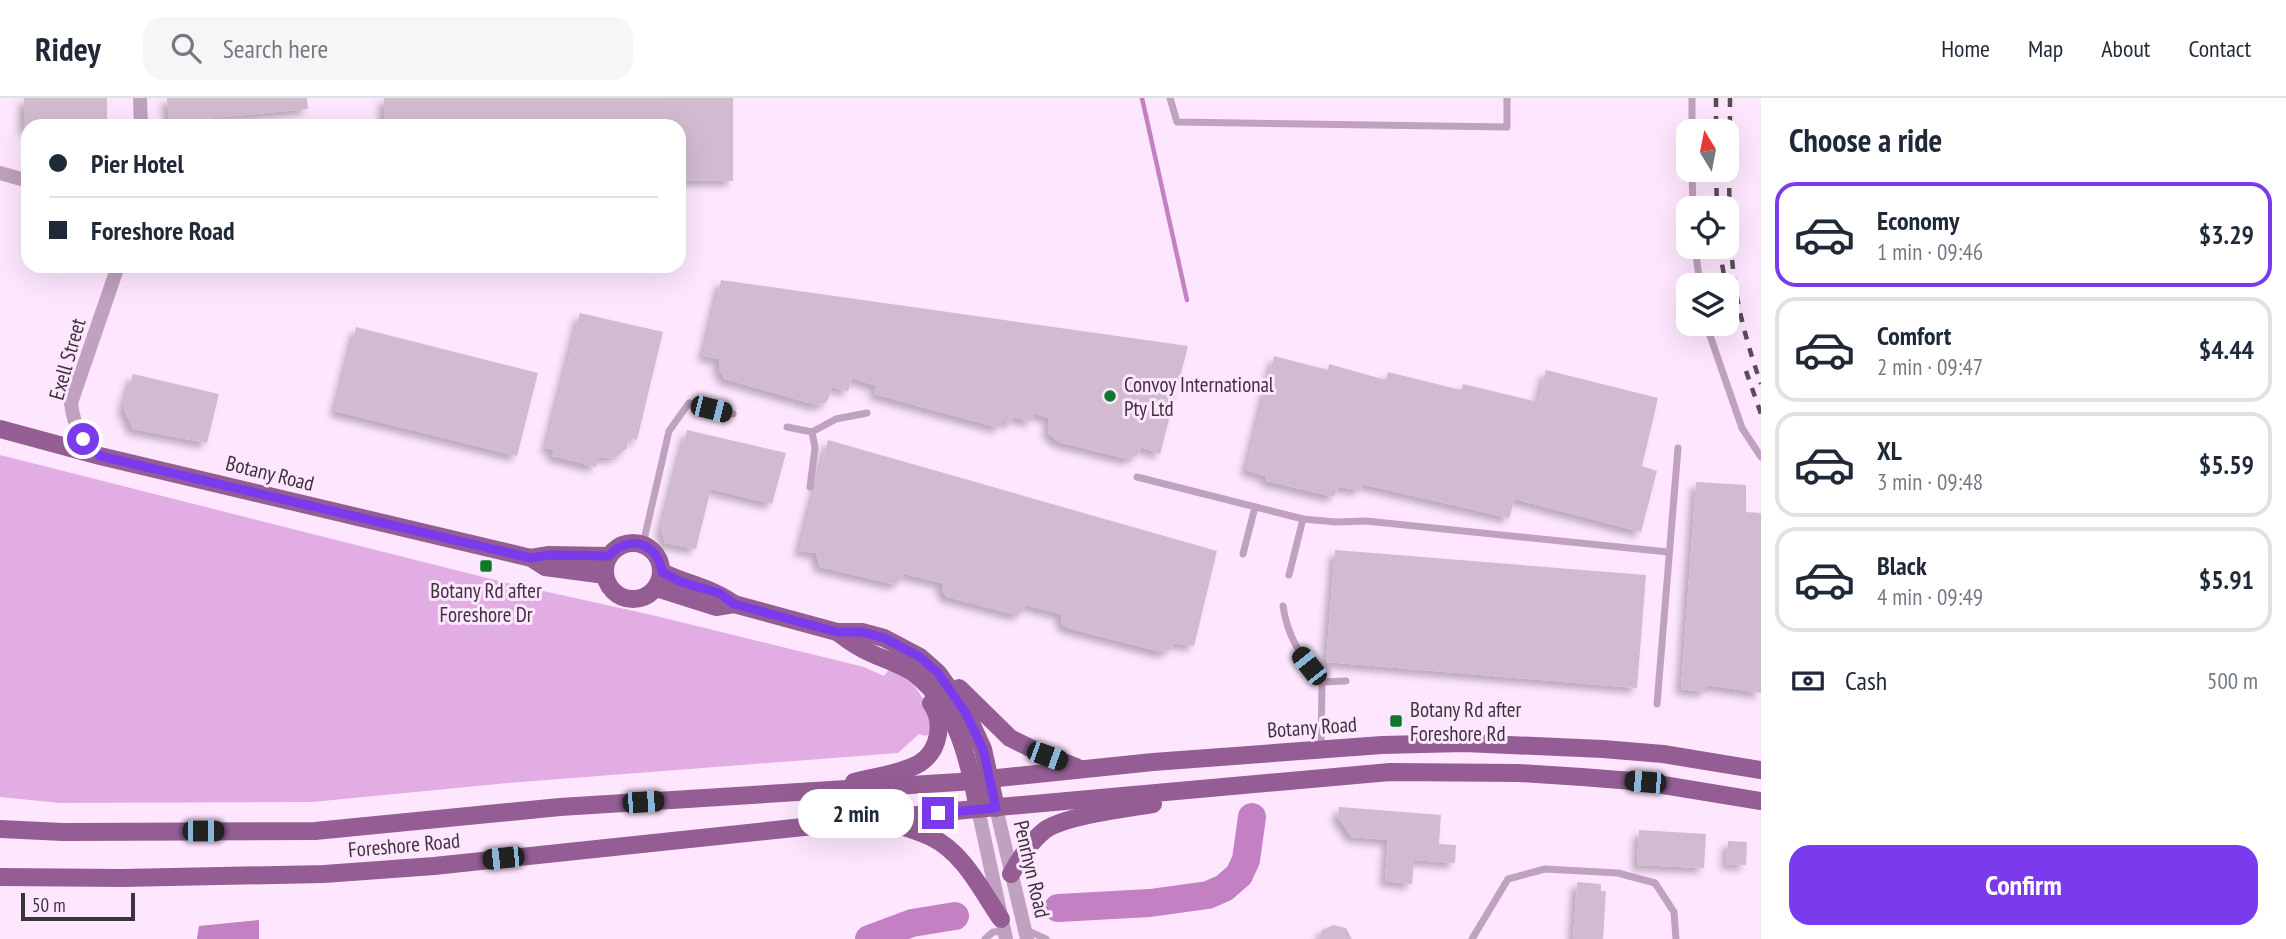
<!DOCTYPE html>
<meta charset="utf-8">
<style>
:root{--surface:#fff;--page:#f6f6f7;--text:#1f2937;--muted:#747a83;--line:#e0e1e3;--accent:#7c3aed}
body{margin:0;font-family:"PT Sans Narrow",sans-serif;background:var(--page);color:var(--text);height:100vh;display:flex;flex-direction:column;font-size:26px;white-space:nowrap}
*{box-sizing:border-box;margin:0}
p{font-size:23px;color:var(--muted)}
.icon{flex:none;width:38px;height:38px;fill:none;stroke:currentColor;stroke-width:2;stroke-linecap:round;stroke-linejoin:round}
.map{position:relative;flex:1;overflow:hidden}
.drawer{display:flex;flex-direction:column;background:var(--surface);width:525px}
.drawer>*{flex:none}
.hud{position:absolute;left:21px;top:21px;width:665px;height:154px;border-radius:21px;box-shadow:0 7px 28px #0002;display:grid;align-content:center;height:154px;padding:0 28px;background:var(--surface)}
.needle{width:46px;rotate:350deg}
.tools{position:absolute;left:1676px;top:21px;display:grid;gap:14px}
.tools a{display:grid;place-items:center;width:63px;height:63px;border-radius:14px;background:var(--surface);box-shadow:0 7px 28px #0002;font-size:35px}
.scale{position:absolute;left:21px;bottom:18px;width:114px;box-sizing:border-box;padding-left:7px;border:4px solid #3c333b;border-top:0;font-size:19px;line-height:24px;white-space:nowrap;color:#3c333b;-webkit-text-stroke:5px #fee7fe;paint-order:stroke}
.end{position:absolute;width:32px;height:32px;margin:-16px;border:9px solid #7c3aed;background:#fff;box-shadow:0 0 0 4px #fff}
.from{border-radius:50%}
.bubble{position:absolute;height:49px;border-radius:21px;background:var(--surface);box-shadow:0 7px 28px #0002;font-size:23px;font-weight:700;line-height:49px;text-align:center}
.car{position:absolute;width:21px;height:42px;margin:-21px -10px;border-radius:9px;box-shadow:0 0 5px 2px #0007;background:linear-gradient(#222 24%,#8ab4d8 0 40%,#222 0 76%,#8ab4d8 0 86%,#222 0)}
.hud b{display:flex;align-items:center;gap:24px;height:66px;font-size:26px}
.hud b+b{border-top:2px solid var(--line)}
.hud i{width:18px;height:18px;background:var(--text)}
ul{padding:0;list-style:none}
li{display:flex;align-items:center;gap:21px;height:105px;margin:0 14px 10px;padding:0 14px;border:4px solid var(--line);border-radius:21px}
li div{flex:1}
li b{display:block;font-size:26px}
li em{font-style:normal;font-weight:700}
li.on{border-color:var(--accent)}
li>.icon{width:63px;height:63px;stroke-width:1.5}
h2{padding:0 28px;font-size:32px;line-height:84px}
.pay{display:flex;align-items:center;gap:18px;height:77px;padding:0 28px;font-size:26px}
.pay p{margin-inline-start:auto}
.button{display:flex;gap:14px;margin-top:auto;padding:14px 28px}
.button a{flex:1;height:80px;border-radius:21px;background:var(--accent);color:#fff;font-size:28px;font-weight:700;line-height:80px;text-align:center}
header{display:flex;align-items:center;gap:42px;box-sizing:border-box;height:98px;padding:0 35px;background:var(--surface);border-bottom:2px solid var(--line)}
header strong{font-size:33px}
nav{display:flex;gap:38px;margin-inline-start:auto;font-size:24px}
.search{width:490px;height:63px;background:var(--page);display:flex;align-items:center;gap:18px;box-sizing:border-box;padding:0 24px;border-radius:21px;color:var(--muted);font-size:26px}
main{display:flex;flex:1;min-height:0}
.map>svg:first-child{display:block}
</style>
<header>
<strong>Ridey</strong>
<div class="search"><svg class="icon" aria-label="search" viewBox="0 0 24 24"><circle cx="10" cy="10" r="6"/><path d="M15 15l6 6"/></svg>Search here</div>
<nav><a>Home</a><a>Map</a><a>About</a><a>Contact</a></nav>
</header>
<main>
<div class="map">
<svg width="1761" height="841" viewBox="0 0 1761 841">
<defs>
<filter id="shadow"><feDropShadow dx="-5.5" dy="5.5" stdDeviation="3.5" flood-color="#0004"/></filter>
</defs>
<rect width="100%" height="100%" fill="#fee7fe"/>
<path fill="#e2ade2" d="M0 357 507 485 652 517 864 569 884 578 889 571C921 587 926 601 932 635L925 638 919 636 898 655 508 685 312 704 60 705 0 699Z"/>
<polygon fill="#c380c3" points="259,822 259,841 197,841 199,828"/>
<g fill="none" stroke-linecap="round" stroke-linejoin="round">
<polyline stroke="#c380c3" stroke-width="4.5" points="1142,0 1187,202"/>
<g stroke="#c380c3" stroke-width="28">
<polyline points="1058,810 1150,805 1208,797 1224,790 1239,777 1246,762 1252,719"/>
<polyline points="869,841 912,825 955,818"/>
</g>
</g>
<g fill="#d2bbd1" filter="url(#shadow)">
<polygon points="24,0 107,0 107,28 28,28 28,34 24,33"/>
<polygon points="167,0 307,0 308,11 169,24"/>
<polygon points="384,0 733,0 733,83 679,82 679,28 384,28"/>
<polygon points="721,182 1188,248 1160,356 1141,349 1138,357 1127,361 1059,344 1048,335 1049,320 1033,315 1031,324 1013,319 1011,325 1001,323 999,330 874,296 877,288 852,280 848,293 831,289 829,300 825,305 816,307 725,281 719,272 719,261 703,258"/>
<polygon points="580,215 663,234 637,342 629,340 627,350 616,359 597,360 596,369 552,358 554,352 546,350"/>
<polygon points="356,229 538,275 517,358 335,313"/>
<polygon points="1274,258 1328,272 1329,266 1386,282 1388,274 1461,292 1463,286 1538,304 1546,272 1658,300 1642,368 1657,373 1641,434 1515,401 1509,420 1362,386 1360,392 1339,389 1333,399 1267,383 1265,378 1246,372"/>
<polygon points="133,276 219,296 207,345 133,331 123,309"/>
<polygon points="687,332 786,355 772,406 711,391 696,451 665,445 661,431"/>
<polygon points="828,342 1217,453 1194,548 1174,545 1170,552 1161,554 1068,530 1062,526 1061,516 1026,507 1021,515 1017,517 947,499 942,492 942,485 904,476 900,483 893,486 820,469 816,455 799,453"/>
<polygon points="1696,384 1746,387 1746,414 1761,415 1761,595 1706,587 1706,594 1681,591"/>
<polygon points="1335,452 1646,477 1637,590 1326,564"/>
<polygon points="1339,709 1441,717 1439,746 1456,747 1455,765 1414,762 1412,786 1385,783 1388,742 1352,739 1338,719"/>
<polygon points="1639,732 1706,736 1704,770 1637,767"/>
<polygon points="1728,743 1747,744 1746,767 1726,766"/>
<polygon points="1577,784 1601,786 1601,793 1606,793 1603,841 1573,841"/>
<polygon points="1333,827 1346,830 1352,841 1319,841 1322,832"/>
</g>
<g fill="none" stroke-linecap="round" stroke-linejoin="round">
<g stroke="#c0a1bf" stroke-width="7">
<polyline points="1170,0 1177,24 1507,29 1507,0"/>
<polyline points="1692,0 1692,33"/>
<polyline points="1692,72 1693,110"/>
<polyline points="1695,149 1700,187"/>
<polyline points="1706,226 1742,330 1761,359"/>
<polyline points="787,329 812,334 836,321 867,315"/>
<polyline points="1137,379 1303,421 1336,424 1366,423 1668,454"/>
<polyline points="810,389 815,350 812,334"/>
<polyline points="643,446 669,333 689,305 733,316"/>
<polyline points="1243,456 1255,409"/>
<polyline points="1289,477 1303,421"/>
<path d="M1283 508C1288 542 1302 558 1322 584L1346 583"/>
<polyline points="1657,606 1678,350"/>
<polyline points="1321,650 1322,584"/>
<polyline points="1026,832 1046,841"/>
<polyline points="985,841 993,834 1004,833"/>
<polyline points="1472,841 1508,781 1545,771 1618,775 1655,785 1674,814 1676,841"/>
</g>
<g stroke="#c0a1bf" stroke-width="14">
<polyline points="140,0 141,28"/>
<polyline points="0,75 28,83"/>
<path d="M100 358C82 340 74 331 71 305L118 168"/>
<polyline points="996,710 1027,841"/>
<polyline points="978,711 1006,841"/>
</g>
<g stroke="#945e95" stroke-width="18">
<polyline points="0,331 100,358 531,460 545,469 605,477"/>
<circle cx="633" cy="473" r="28"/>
<polyline points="531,460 549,457 609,458"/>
<path d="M662 474C686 486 713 490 734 506"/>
<polyline points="656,490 716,509 734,506 837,534 862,534 884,540 920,559 938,575 966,614 983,651 996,710"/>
<path d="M837 534C844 539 851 545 859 549 876 560 900 564 916 577 958 610 969 663 978 711"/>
<polyline points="959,590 1010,640 1047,658 1076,669"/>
<path d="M854 684C873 679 904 675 920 665 940 652 944 623 931 605"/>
<path d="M890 724C903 729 918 733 931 739 964 755 981 792 1001 821"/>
<polyline points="0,731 63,734 315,733 560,709 959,684 1153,664 1382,647 1464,645 1603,651 1663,656 1761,672"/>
<path d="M1011 776C1021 759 1030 744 1045 732 1064 718 1128 710 1153 706"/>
<polyline points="0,779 122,780 324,776 434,768 965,712 1390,674 1519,675 1582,679 1645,684 1761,703"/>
</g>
<g stroke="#594e58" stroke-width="4.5" stroke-dasharray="9 9" stroke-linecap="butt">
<polyline points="1716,0 1716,33"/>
<path d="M1730 0C1730 57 1727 115 1733 171 1737 210 1748 249 1761 286"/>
<polyline points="1716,72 1717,110"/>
<polyline points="1719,149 1725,183"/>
<polyline points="1746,273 1761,316"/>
</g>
</g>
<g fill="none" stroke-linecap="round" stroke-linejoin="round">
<path stroke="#7c3aed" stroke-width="9" d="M83 341 100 358 531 460 550 457 609 458C628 436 658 444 662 474L681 484 719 495 734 506 837 534H862L884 540 920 559 938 575 965 614 983 651 996 710 938 715"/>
</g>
<g fill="#0e782b" stroke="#fee7fe" stroke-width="2.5">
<circle cx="1110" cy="298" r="7"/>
<rect x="479" y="461" width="14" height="14" rx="3.5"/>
<rect x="1389" y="616" width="14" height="14" rx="3.5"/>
</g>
<g text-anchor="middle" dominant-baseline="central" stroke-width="6" stroke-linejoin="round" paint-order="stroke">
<g font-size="21" fill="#3c333b" stroke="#fee7fe">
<text transform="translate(67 261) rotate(-74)">Exell Street</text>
<text transform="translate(270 375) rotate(14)">Botany Road</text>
<text transform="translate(1312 629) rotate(-4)">Botany Road</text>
<text transform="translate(404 747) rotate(-5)">Foreshore Road</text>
<text transform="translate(1032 771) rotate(77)">Penrhyn Road</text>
</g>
<g font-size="21" fill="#3c333b" stroke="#fee7fe" text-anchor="start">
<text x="1124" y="286">Convoy International<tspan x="1124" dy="24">Pty Ltd</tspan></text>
<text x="486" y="492" text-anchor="middle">Botany Rd after<tspan x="486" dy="24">Foreshore Dr</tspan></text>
<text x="1410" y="611">Botany Rd after<tspan x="1410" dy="24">Foreshore Rd</tspan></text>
</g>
</g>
</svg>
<div class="tools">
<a><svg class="needle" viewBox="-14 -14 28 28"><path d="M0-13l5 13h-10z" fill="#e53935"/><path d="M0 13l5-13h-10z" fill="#747a83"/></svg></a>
<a><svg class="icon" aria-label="locate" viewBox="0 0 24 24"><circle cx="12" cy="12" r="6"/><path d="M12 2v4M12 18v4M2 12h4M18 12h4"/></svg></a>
<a><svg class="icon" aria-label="layers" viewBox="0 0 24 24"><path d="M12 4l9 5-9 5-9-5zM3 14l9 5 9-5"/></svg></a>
</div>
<div class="scale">50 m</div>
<i class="end from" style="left:83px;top:341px"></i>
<i class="end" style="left:938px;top:715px"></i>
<div class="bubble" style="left:798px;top:691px;width:116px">2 min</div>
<i class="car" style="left:711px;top:311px;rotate:104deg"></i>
<i class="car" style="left:1309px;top:568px;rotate:322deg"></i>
<i class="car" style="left:1047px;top:658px;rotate:110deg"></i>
<i class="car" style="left:1645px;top:684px;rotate:275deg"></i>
<i class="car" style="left:643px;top:704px;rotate:86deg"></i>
<i class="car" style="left:203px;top:733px;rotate:90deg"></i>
<i class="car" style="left:503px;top:760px;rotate:264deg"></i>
<div class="hud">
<b><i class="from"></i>Pier Hotel</b>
<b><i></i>Foreshore Road</b>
</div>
</div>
<section class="drawer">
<h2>Choose a ride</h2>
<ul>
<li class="on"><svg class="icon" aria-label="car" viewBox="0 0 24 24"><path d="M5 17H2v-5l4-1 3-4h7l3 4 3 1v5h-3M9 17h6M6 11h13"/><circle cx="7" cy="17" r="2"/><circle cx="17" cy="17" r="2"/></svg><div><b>Economy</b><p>1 min · 09:46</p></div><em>$3.29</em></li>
<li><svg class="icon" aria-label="car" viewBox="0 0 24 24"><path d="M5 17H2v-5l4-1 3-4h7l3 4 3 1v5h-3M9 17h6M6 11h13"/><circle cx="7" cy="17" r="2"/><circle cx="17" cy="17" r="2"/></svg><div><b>Comfort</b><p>2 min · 09:47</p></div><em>$4.44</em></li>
<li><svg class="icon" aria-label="car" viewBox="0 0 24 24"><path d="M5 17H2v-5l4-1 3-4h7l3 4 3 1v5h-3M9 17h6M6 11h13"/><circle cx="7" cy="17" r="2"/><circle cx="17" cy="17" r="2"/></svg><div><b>XL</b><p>3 min · 09:48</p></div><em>$5.59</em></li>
<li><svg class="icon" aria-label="car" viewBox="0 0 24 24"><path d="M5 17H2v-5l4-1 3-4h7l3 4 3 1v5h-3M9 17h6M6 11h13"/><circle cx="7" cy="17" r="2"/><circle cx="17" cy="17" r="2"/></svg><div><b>Black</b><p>4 min · 09:49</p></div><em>$5.91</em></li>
</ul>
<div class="pay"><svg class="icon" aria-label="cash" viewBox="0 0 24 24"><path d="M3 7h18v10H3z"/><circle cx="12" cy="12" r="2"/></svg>Cash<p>500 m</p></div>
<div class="button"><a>Confirm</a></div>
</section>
</main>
